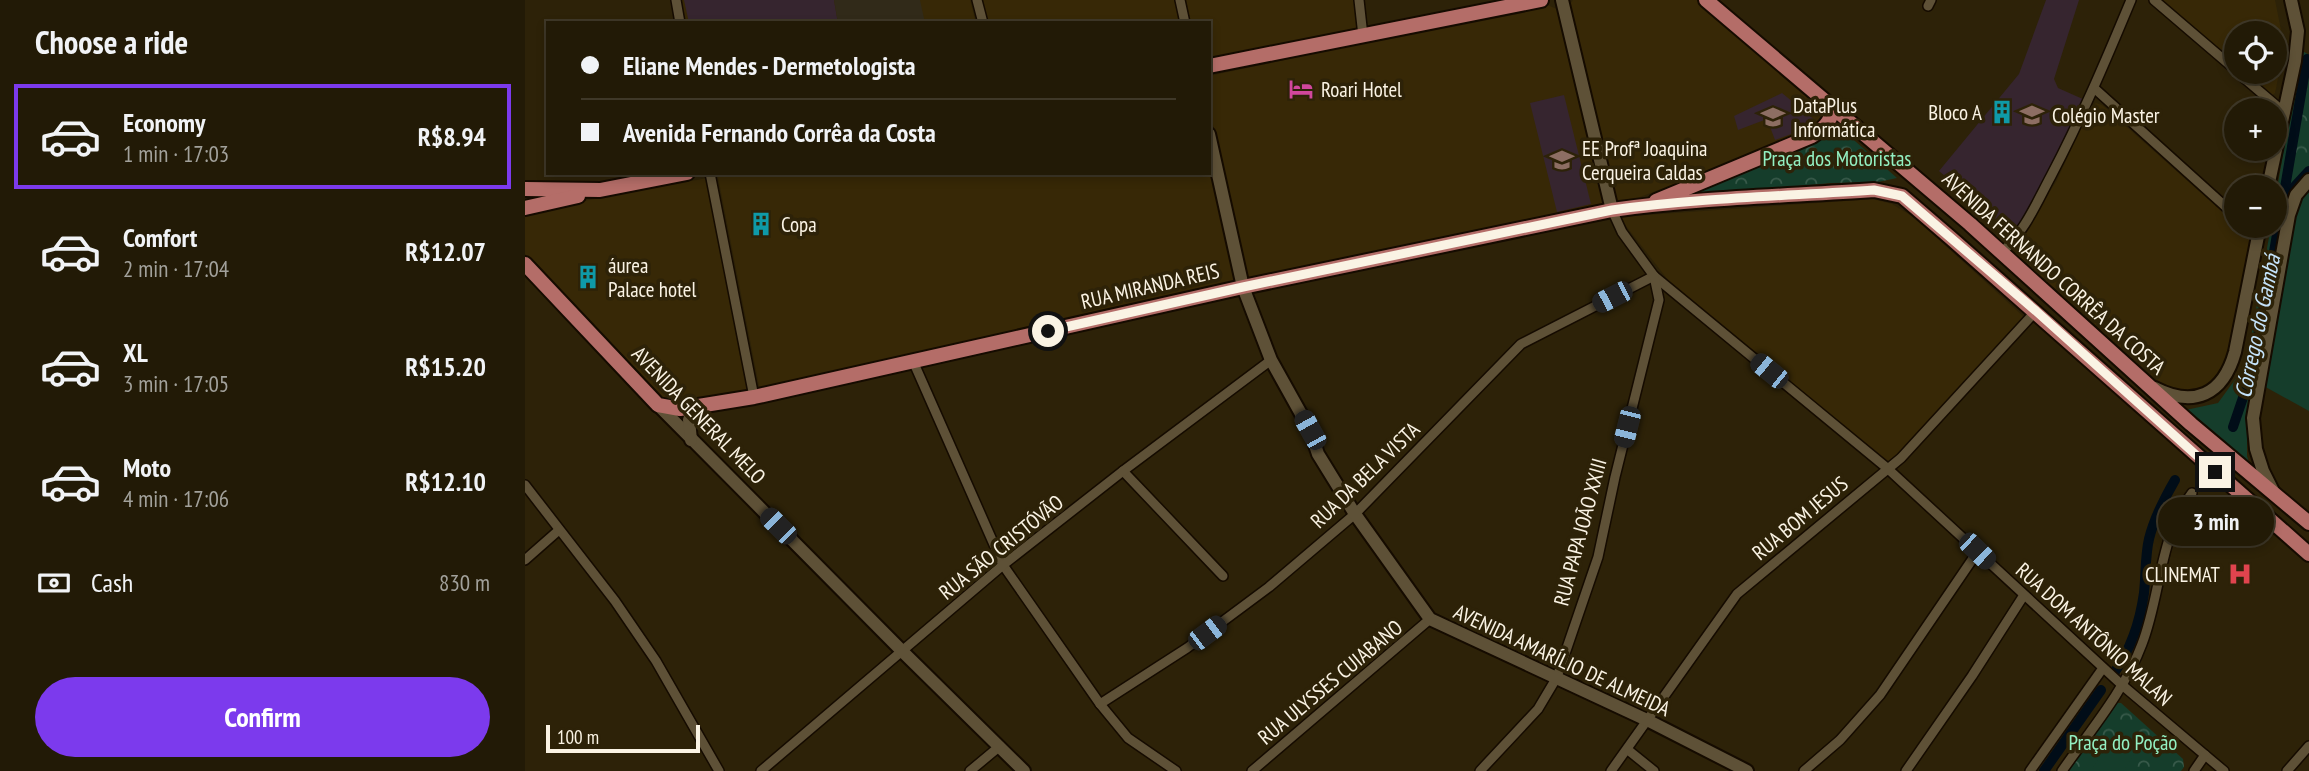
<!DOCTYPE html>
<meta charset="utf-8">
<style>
:root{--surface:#221a06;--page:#2a2310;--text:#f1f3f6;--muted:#a2a19b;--line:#3f3828;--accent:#7c3aed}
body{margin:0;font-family:"PT Sans Narrow",sans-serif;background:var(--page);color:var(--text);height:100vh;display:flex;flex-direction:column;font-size:26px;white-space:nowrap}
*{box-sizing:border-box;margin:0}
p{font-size:23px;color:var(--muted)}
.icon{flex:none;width:38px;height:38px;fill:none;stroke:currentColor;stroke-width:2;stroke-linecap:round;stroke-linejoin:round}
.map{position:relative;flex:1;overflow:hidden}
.panel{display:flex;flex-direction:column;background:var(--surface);width:525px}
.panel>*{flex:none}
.top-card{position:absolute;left:21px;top:21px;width:665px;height:154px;border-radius:0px;box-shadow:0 4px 10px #0003,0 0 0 2px var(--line);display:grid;align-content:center;height:154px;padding:0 35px;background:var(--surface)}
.tools{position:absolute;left:1699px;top:21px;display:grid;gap:14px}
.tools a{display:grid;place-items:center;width:63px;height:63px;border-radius:50%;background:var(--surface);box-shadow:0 4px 10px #0003,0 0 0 2px var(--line);font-size:35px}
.scale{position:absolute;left:21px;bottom:18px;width:154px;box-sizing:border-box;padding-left:7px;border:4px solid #faf3e4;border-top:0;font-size:19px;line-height:24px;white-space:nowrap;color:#faf3e4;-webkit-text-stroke:5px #2d2208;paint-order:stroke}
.end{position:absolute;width:32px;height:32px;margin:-16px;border:9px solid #faf3e4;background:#111;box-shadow:0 0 0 4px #111}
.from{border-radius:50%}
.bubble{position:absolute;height:49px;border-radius:24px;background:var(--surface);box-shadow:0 4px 10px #0003,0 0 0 2px var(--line);font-size:23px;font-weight:800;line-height:49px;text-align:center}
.car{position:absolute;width:21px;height:42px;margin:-21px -10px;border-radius:9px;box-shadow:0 0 5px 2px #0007;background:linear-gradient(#222 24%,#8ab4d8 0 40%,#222 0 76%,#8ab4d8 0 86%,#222 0)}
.top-card b{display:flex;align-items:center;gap:24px;height:66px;font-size:26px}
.top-card b+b{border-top:2px solid var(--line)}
.top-card i{width:18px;height:18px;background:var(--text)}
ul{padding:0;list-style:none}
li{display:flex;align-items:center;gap:21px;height:105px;margin:0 14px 10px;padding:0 21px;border:4px solid transparent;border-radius:0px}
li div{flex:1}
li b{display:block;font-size:26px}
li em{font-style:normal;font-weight:800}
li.active{border-color:var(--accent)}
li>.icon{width:63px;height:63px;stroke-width:1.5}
h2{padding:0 35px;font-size:32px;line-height:84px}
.pay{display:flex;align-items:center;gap:18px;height:77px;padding:0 35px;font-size:26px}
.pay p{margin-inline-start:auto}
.primary-button{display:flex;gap:14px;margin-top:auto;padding:14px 35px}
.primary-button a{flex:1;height:80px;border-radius:42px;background:var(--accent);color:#fff;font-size:28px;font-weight:800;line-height:80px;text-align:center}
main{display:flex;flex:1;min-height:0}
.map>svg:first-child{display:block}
</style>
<main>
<section class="panel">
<h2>Choose a ride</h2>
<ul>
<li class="active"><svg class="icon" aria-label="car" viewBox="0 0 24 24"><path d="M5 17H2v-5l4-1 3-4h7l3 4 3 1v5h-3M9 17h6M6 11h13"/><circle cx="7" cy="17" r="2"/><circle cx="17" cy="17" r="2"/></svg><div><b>Economy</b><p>1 min · 17:03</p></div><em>R$8.94</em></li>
<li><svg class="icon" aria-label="car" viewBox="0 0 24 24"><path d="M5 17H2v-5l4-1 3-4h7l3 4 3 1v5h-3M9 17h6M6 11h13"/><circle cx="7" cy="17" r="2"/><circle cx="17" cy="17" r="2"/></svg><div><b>Comfort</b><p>2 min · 17:04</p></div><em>R$12.07</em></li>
<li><svg class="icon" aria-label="car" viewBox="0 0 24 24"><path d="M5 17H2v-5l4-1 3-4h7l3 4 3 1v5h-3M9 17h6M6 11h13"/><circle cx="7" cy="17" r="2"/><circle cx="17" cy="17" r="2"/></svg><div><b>XL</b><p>3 min · 17:05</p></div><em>R$15.20</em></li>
<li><svg class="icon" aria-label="car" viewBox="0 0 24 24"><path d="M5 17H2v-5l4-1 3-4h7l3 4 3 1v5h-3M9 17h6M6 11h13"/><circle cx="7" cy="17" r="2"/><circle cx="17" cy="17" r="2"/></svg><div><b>Moto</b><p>4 min · 17:06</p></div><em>R$12.10</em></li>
</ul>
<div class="pay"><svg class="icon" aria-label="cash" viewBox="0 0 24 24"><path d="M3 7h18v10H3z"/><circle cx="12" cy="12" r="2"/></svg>Cash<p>830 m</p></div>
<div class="primary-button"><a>Confirm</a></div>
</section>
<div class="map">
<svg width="1784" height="771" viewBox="0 0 1784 771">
<defs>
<pattern id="forest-crowns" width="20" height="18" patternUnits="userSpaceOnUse" patternTransform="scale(1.75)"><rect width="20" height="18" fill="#153d2b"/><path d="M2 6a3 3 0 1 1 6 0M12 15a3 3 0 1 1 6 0" fill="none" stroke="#385a4a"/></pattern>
</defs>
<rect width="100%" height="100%" fill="#2d2208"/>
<g fill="#372806">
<polygon points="156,0 445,0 451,23 160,23"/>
<polygon points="455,0 655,0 660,23 461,23"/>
<polygon points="661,0 829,0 832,28 684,60 684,23 666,23"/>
<polygon points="1048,0 1176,0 1304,112 1304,121 1267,140 1115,197 1088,202 1045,4"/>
<polygon points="1632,0 1750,0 1756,30 1755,69 1750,93 1746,96 1715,72 1750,72 1750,33 1712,33 1711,69"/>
<polygon points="1020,4 1032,9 1078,204 721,284 684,105 684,76"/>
<polygon points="1571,103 1577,105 1720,232 1730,244 1705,367 1676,392 1647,393 1491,254 1491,243 1531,182 1566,107"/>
<polygon points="684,152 711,287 235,391 193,177 212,173 684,173"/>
<polygon points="182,178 226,394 147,407 0,254 0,212"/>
<polygon points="1348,199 1367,204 1390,218 1500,318 1364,469 1143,280 1094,217"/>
</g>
<g fill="#36252f">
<polygon points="159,0 309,0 313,23 164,23"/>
<polygon points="1521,0 1554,0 1529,79 1533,88 1560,100 1509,203 1488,234 1414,171 1494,74"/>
<polygon points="1257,93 1291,121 1290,125 1250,140 1242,119 1213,130 1209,116"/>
<polygon points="1039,95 1066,204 1032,212 1005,103"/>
</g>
<polygon fill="#312a19" points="309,0 395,0 400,23 313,23"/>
<g fill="url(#forest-crowns)">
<polygon points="1784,65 1784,166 1762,191"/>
<polygon points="1314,127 1372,178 1353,182 1306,183 1171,195 1169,192 1292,141"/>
<polygon points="1587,703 1596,703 1658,759 1659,767 1656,771 1540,771"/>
</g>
<g fill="#153d2b">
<path d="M1776 50 1784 55V60L1780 61V73C1765 154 1751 235 1735 316 1728 351 1725 394 1706 424L1712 429 1730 363 1761 199 1784 173 1762 202 1722 414V456L1728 475 1656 411 1693 403 1717 370 1722 359 1746 226H1750V201Z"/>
<polygon points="1784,182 1784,411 1737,385 1765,214"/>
<polygon points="1593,731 1615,746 1598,771 1573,771 1568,767"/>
</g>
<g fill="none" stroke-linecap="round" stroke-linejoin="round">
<g stroke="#010d18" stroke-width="10">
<polyline points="1760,197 1784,171"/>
<polyline points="1708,427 1724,380 1743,287 1782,59"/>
<path d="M1589 673C1606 649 1615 622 1619 593 1621 575 1620 556 1624 539 1629 518 1639 499 1650 480"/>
<polyline points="1519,771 1576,690"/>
</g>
<g stroke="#150b00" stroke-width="12">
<g id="street">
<polyline points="151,0 155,23"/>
<polyline points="452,0 458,23"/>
<polyline points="655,0 660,23"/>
<polyline points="834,0 838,36"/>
<polyline points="1629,0 1712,71"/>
<polyline points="1403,6 1406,0"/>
<polyline points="1712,72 1760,113"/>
<polyline points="1569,88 1712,217"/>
<polyline points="185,173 229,397"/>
<polyline points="1721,226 1733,236"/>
<path d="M1476 253C1499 233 1512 202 1526 176 1556 119 1581 60 1606 0"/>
<polyline points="1129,276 1362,468 1597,685 1699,771"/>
<polyline points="388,361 478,565 575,704 603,738 651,771"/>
<polyline points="598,471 698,576"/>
<polyline points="0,485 90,601 131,661 194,771"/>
<polyline points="0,560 34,530"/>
<polyline points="575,704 662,648 744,587 830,514 996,344 1129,276"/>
<polyline points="1103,750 1129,771"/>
<polyline points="236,771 478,565 598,471 746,360"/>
<polyline points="445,771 475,746"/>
<polyline points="727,771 905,619"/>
<polyline points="955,771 1013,709 1032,677 1073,557 1090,477 1134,300 1129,276 1097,232 1087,210"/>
<polyline points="1086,771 1212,594 1376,458 1511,311"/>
<polyline points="1279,771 1315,740 1355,695 1453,551"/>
<polyline points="1381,771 1447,676 1499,595"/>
<polyline points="1505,771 1578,668"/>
<path d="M1537 771C1565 731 1600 690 1617 644 1636 595 1634 536 1667 493"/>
<polyline points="1669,771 1680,755"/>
<polyline points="1762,771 1784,746"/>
</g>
</g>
<g stroke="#150b00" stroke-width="16">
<g id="secondary">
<polyline points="1037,0 1087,210"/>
<polyline points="684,134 718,287 746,360 785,430 793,454 830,514 905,619 1124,721 1222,771"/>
<polyline points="1743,187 1770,61 1773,31 1766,0"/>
<path d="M1630 388C1669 408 1698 395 1710 352L1735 226"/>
<polyline points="133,405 378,652 499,771"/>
<polyline points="166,440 164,420 169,407"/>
<polyline points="1749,493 1738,471 1731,449 1728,418 1764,215 1771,195 1784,180"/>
</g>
</g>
<g stroke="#150b00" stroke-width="18">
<g id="primary">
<polyline points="1181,0 1445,224 1666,424 1784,523"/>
<polyline points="684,66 1016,0"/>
<polyline points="0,189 75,190 162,173"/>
<path d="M1131 201 1287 136C1299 128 1305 123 1308 109"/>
<polyline points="0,208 53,196"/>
<path d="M0 264 133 405 155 409 229 397 718 287 1087 210C1173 198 1262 196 1349 190L1377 196 1427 239 1784 554"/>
</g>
</g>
<use href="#street" stroke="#5e5137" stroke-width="9"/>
<use href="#secondary" stroke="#5e5137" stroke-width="12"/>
<use href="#primary" stroke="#b46d68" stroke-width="14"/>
</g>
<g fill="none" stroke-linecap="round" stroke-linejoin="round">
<path stroke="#faf3e4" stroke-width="9" d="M523 331 718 287 1087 210C1174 198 1262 196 1349 190L1377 196 1511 311 1690 472"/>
</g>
<defs>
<g id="hotel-bare" transform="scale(1.89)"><path d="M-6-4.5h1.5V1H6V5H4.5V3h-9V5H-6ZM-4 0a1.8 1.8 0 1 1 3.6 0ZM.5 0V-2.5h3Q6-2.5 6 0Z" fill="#d1479c" stroke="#2d2208" stroke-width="2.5" paint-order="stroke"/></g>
<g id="building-bare" transform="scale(1.89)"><path d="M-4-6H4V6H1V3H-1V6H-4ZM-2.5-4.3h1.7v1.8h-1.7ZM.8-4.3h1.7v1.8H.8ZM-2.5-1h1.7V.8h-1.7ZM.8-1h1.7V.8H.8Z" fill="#0f9aa8" stroke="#2d2208" stroke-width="2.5" paint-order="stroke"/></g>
<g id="school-bare" transform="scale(1.89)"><path d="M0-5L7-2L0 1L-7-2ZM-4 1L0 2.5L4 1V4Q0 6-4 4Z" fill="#8d6e63" stroke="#2d2208" stroke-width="2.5" paint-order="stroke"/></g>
<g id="university-bare" transform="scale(1.89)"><path d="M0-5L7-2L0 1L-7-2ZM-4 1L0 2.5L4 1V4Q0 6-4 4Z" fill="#8d6e63" stroke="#2d2208" stroke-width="2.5" paint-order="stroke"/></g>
<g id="hospital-bare" transform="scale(1.89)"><path d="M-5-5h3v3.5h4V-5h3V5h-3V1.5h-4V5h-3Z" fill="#e0444e" stroke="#2d2208" stroke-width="2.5" paint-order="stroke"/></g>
</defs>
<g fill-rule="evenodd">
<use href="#hotel-bare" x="776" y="89"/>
<use href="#building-bare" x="1477" y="112"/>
<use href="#school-bare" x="1507" y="115"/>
<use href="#university-bare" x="1248" y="117"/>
<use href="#school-bare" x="1037" y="160"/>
<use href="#building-bare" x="236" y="224"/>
<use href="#building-bare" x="63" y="277"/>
<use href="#hospital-bare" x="1715" y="574"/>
</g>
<g text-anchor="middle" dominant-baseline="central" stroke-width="7" stroke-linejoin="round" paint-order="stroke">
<g font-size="21" fill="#faf3e4" stroke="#2d2208" text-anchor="start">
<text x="796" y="89">Roari Hotel</text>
<text x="1268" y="105">DataPlus<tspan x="1268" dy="24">Informática</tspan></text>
<text x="1457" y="112" text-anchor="end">Bloco A</text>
<text x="1527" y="115">Colégio Master</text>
<text x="1057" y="148">EE Profª Joaquina<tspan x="1057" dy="24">Cerqueira Caldas</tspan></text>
<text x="256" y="224">Copa</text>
<text x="83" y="265">áurea<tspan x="83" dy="24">Palace hotel</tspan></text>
<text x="1695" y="574" text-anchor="end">CLINEMAT</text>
</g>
<g font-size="21" fill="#93f0c2" stroke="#2d2208">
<text x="1312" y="158">Praça dos Motoristas</text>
<text x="1598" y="742">Praça do Poção</text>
</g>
<g font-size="21" fill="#faf3e4" stroke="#2d2208">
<text transform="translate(1529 273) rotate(42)">AVENIDA FERNANDO CORRÊA DA COSTA</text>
<text transform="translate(625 286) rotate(-13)">RUA MIRANDA REIS</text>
<text transform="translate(174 415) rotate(46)">AVENIDA GENERAL MELO</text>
<text transform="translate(840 475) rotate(-44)">RUA DA BELA VISTA</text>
<text transform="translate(1275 518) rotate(-40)">RUA BOM JESUS</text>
<text transform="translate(1055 532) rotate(-75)">RUA PAPA JOÃO XXIII</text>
<text transform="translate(476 547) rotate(-39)">RUA SÃO CRISTÓVÃO</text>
<text transform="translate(1569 634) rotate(42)">RUA DOM ANTÔNIO MALAN</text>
<text transform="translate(1037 660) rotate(25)">AVENIDA AMARÍLIO DE ALMEIDA</text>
<text transform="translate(805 682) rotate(-40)">RUA ULYSSES CUIABANO</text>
</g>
<g font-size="23" font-style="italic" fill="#c5e3fa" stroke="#2d2208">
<text transform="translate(1732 326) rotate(-78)">Córrego do Gambá</text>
</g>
</g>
</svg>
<div class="tools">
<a><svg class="icon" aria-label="locate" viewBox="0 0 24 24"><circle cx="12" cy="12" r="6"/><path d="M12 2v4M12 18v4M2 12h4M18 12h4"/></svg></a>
<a>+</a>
<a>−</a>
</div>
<div class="scale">100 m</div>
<i class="end from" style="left:523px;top:331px"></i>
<i class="end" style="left:1690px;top:472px"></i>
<div class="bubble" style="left:1633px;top:497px;width:116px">3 min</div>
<i class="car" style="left:1087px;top:297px;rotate:243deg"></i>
<i class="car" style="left:1244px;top:371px;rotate:309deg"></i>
<i class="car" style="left:1102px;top:427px;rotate:194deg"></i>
<i class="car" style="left:785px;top:430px;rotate:331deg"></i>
<i class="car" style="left:253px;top:526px;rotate:315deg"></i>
<i class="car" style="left:1452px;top:551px;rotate:134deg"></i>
<i class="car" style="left:682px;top:633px;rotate:53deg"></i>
<div class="top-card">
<b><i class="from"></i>Eliane Mendes - Dermetologista</b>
<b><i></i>Avenida Fernando Corrêa da Costa</b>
</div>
</div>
</main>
